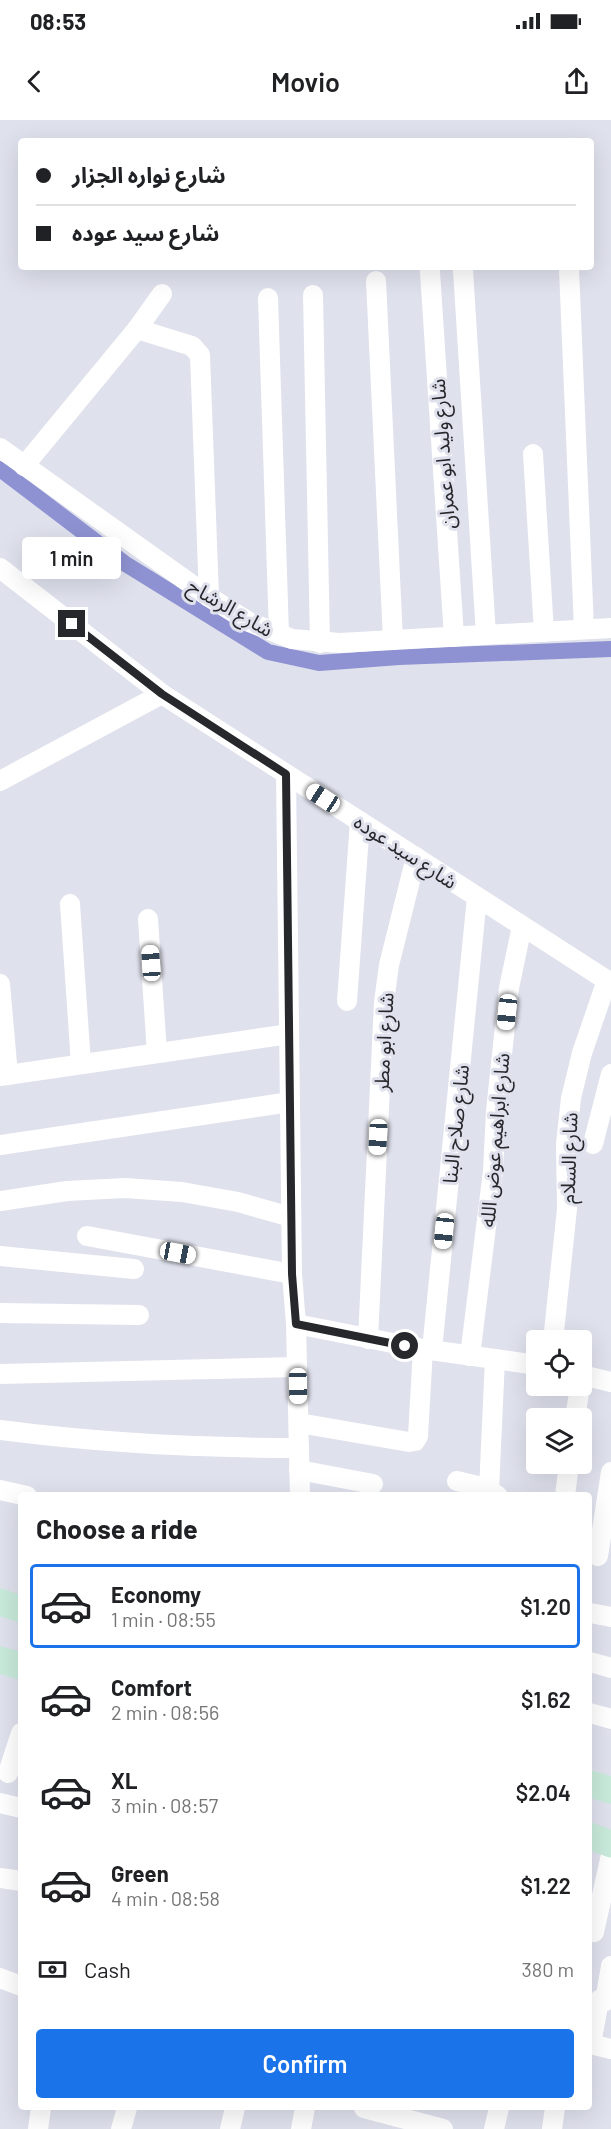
<!DOCTYPE html>
<meta charset="utf-8">
<style>
:root{--surface:#fff;--page:#f6f6f6;--text:#202124;--muted:#757577;--line:#e0e0e0;--accent:#1a73e8}
body{margin:0;font-family:Barlow,"Noto Sans Arabic",sans-serif;background:var(--page);color:var(--text);height:100vh;display:flex;flex-direction:column;font-size:22px;white-space:nowrap}
*{box-sizing:border-box;margin:0}
p{font-size:20px;color:var(--muted)}
.icon{flex:none;width:33px;height:33px;fill:none;stroke:currentColor;stroke-width:2;stroke-linecap:round;stroke-linejoin:round}
.map{position:relative;flex:1;overflow:hidden}
.details{position:absolute;left:18px;top:1372px;width:574px;height:618px;display:flex;flex-direction:column;background:var(--surface);border-radius:6px;box-shadow:0 6px 24px #0002}
.details>*{flex:none}
.top-card{position:absolute;left:18px;top:18px;width:576px;height:132px;border-radius:6px;box-shadow:0 6px 24px #0002;display:grid;align-content:center;height:132px;padding:0 18px;background:var(--surface)}
.controls{position:absolute;left:526px;top:1210px;display:grid;gap:12px}
.controls a{display:grid;place-items:center;width:66px;height:66px;border-radius:6px;background:var(--surface);box-shadow:0 6px 24px #0002;font-size:30px}
.end{position:absolute;width:27px;height:27px;margin:-14px;border:8px solid #27282c;background:#fff;box-shadow:0 0 0 3px #fff}
.from{border-radius:50%}
.bubble{position:absolute;height:42px;border-radius:6px;background:var(--surface);box-shadow:0 6px 24px #0002;font-size:20px;font-weight:600;line-height:42px;text-align:center}
.car{position:absolute;width:18px;height:36px;margin:-18px -9px;border-radius:8px;box-shadow:0 0 4px 2px #0007;background:linear-gradient(#fff 24%,#345 0 40%,#fff 0 76%,#345 0 86%,#fff 0)}
.top-card b{display:flex;align-items:center;gap:21px;height:57px;font-size:22px}
.top-card b+b{border-top:2px solid var(--line)}
.top-card i{width:15px;height:15px;background:var(--text)}
ul{padding:0;list-style:none}
li{display:flex;align-items:center;gap:18px;height:84px;margin:0 12px 9px;padding:0 6px;border:3px solid transparent;border-radius:6px}
li div{flex:1}
li b{display:block;font-size:22px}
li em{font-style:normal;font-weight:600}
li.current{border-color:var(--accent)}
li>.icon{width:54px;height:54px;stroke-width:1.5}
h2{padding:0 18px;font-size:27px;line-height:72px}
.pay{display:flex;align-items:center;gap:15px;height:66px;padding:0 18px;font-size:22px}
.pay p{margin-inline-start:auto}
.action{display:flex;gap:12px;margin-top:auto;padding:12px 18px}
.action a{flex:1;height:69px;border-radius:6px;background:var(--accent);color:#fff;font-size:24px;font-weight:600;line-height:69px;text-align:center}
.status{display:flex;justify-content:space-between;align-items:center;height:42px;padding:0 30px;background:var(--surface);direction:ltr}
.status svg{height:16px;fill:currentColor}
header{display:flex;justify-content:space-between;align-items:center;height:78px;padding:0 18px;background:var(--surface);font-size:27px;font-weight:600}
.map>svg:first-child{display:block}
</style>
<div class="status"><b>08:53</b><svg viewBox="0 0 49 12"><path d="M0 12V9h3v3zM5 12V6h3v6zM10 12V3h3v9zM15 12V0h3v12zM26 1h20v11H26zM47 4h2v5h-2z"/></svg></div>
<header><svg class="icon" aria-label="back" viewBox="0 0 24 24"><path d="M15 5l-7 7 7 7"/></svg>Movio<svg class="icon" aria-label="share" viewBox="0 0 24 24"><path d="M12 15V3M7 8l5-5 5 5M5 13v7h14v-7"/></svg></header>
<div class="map">
<svg width="611" height="2009" viewBox="0 0 611 2009">
<rect width="100%" height="100%" fill="#dfe1ed"/>
<g fill="none" stroke-linecap="round" stroke-linejoin="round">
<polyline stroke="#8e92d2" stroke-width="16" points="0,349 124,443 268,532 319,543 399,537 611,529"/>
<g stroke="#fff" stroke-width="20">
<polyline points="569,149 584,509"/>
<polyline points="463,150 486,515"/>
<polyline points="430,152 454,517"/>
<polyline points="376,161 393,520"/>
<polyline points="313,175 320,523"/>
<polyline points="268,178 279,514"/>
<polyline points="137,209 192,226 200,235 209,477"/>
<polyline points="0,328 209,477 249,502 292,519 340,523 611,508"/>
<polyline points="533,334 544,512"/>
<polyline points="24,346 137,209 162,174"/>
<polyline points="0,448 162,574 611,863"/>
<polyline points="286,654 292,1154 296,1204 300,1376"/>
<polyline points="0,661 162,574"/>
<polyline points="70,784 81,944"/>
<polyline points="148,799 157,933"/>
<polyline points="0,864 8,955"/>
<polyline points="347,881 360,701"/>
<polyline points="0,956 289,914"/>
<polyline points="593,1024 611,954"/>
<polyline points="0,1025 290,982"/>
<polyline points="0,1081 67,1071 125,1068 182,1072 238,1082 291,1097"/>
<polyline points="87,1116 292,1154"/>
<polyline points="0,1136 134,1149"/>
<polyline points="0,1193 139,1195"/>
<polyline points="296,1204 423,1229 537,1245"/>
<polyline points="368,1219 384,882 389,845 416,737"/>
<polyline points="553,1221 567,1089 566,1024 571,978 582,933 607,860"/>
<polyline points="432,1230 477,777"/>
<polyline points="470,1236 493,1051 496,991 509,868 522,806"/>
<polyline points="0,1254 297,1247"/>
<polyline points="582,1255 611,1262"/>
<polyline points="575,1299 580,1266"/>
<polyline points="299,1303 409,1322 415,1321 418,1316 423,1229"/>
<path d="M0 1310C100 1323 198 1328 299 1328"/>
<polyline points="299,1350 373,1364"/>
<polyline points="457,1361 486,1368 498,1376"/>
<polyline points="0,1370 27,1376"/>
<polyline points="489,1370 495,1239"/>
<polyline points="565,1376 569,1344"/>
<polyline points="598,1436 611,1352"/>
<polyline points="590,1493 611,1497"/>
<polyline points="590,1542 611,1548"/>
<polyline points="590,1593 611,1599"/>
<polyline points="8,1653 21,1613"/>
<polyline points="0,1683 21,1688"/>
<polyline points="0,1758 21,1761"/>
<polyline points="594,1812 611,1735"/>
<polyline points="0,1858 21,1866"/>
<polyline points="605,1881 611,1846"/>
<polyline points="590,1924 611,1929"/>
<polyline points="591,1924 599,1880"/>
<polyline points="364,1988 443,2009"/>
<polyline points="38,2009 41,1988"/>
<polyline points="121,2009 127,1988"/>
<polyline points="230,2009 235,1988"/>
<polyline points="301,2009 305,1988"/>
<polyline points="494,2009 499,1988"/>
<polyline points="552,2009 555,1988"/>
</g>
<g stroke="#c8eada" stroke-width="27">
<polyline points="0,1482 21,1489"/>
<polyline points="0,1540 21,1546"/>
<polyline points="590,1664 611,1670"/>
<polyline points="590,1716 611,1724"/>
</g>
</g>
<g fill="none" stroke-linecap="round" stroke-linejoin="round">
<polyline stroke="#27282c" stroke-width="8" points="72,504 162,574 286,654 292,1154 296,1204 405,1226"/>
</g>
<g text-anchor="middle" dominant-baseline="central" stroke-width="6" stroke-linejoin="round" paint-order="stroke">
<g font-size="20" fill="#27282c" stroke="#dfe1ed">
<text transform="translate(442 334) rotate(-94)">شارع وليد ابو عمران</text>
<text transform="translate(231 487) rotate(30)">شارع الرشاح</text>
<text transform="translate(406 731) rotate(33)">شارع سيد عوده</text>
<text transform="translate(383 922) rotate(-87)">شارع ابو مطر</text>
<text transform="translate(455 1004) rotate(-84)">شارع صلاح البنا</text>
<text transform="translate(494 1020) rotate(-85)">شارع ابراهيم عوض الله</text>
<text transform="translate(568 1038) rotate(-88)">شارع السلام</text>
</g>
</g>
</svg>
<div class="controls">
<a><svg class="icon" aria-label="locate" viewBox="0 0 24 24"><circle cx="12" cy="12" r="6"/><path d="M12 2v4M12 18v4M2 12h4M18 12h4"/></svg></a>
<a><svg class="icon" aria-label="layers" viewBox="0 0 24 24"><path d="M12 4l9 5-9 5-9-5zM3 14l9 5 9-5"/></svg></a>
</div>
<i class="end from" style="left:405px;top:1226px"></i>
<i class="end" style="left:72px;top:504px"></i>
<div class="bubble" style="left:22px;top:417px;width:99px">1 min</div>
<i class="car" style="left:323px;top:678px;rotate:303deg"></i>
<i class="car" style="left:151px;top:843px;rotate:356deg"></i>
<i class="car" style="left:507px;top:892px;rotate:186deg"></i>
<i class="car" style="left:378px;top:1017px;rotate:183deg"></i>
<i class="car" style="left:444px;top:1111px;rotate:186deg"></i>
<i class="car" style="left:178px;top:1133px;rotate:101deg"></i>
<i class="car" style="left:298px;top:1266px;rotate:179deg"></i>
<div class="top-card">
<b><i class="from"></i>شارع نواره الجزار</b>
<b><i></i>شارع سيد عوده</b>
</div>
<section class="details">
<h2>Choose a ride</h2>
<ul>
<li class="current"><svg class="icon" aria-label="car" viewBox="0 0 24 24"><path d="M5 17H2v-5l4-1 3-4h7l3 4 3 1v5h-3M9 17h6M6 11h13"/><circle cx="7" cy="17" r="2"/><circle cx="17" cy="17" r="2"/></svg><div><b>Economy</b><p>1 min · 08:55</p></div><em>$1.20</em></li>
<li><svg class="icon" aria-label="car" viewBox="0 0 24 24"><path d="M5 17H2v-5l4-1 3-4h7l3 4 3 1v5h-3M9 17h6M6 11h13"/><circle cx="7" cy="17" r="2"/><circle cx="17" cy="17" r="2"/></svg><div><b>Comfort</b><p>2 min · 08:56</p></div><em>$1.62</em></li>
<li><svg class="icon" aria-label="car" viewBox="0 0 24 24"><path d="M5 17H2v-5l4-1 3-4h7l3 4 3 1v5h-3M9 17h6M6 11h13"/><circle cx="7" cy="17" r="2"/><circle cx="17" cy="17" r="2"/></svg><div><b>XL</b><p>3 min · 08:57</p></div><em>$2.04</em></li>
<li><svg class="icon" aria-label="car" viewBox="0 0 24 24"><path d="M5 17H2v-5l4-1 3-4h7l3 4 3 1v5h-3M9 17h6M6 11h13"/><circle cx="7" cy="17" r="2"/><circle cx="17" cy="17" r="2"/></svg><div><b>Green</b><p>4 min · 08:58</p></div><em>$1.22</em></li>
</ul>
<div class="pay"><svg class="icon" aria-label="cash" viewBox="0 0 24 24"><path d="M3 7h18v10H3z"/><circle cx="12" cy="12" r="2"/></svg>Cash<p>380 m</p></div>
<div class="action"><a>Confirm</a></div>
</section>
</div>
